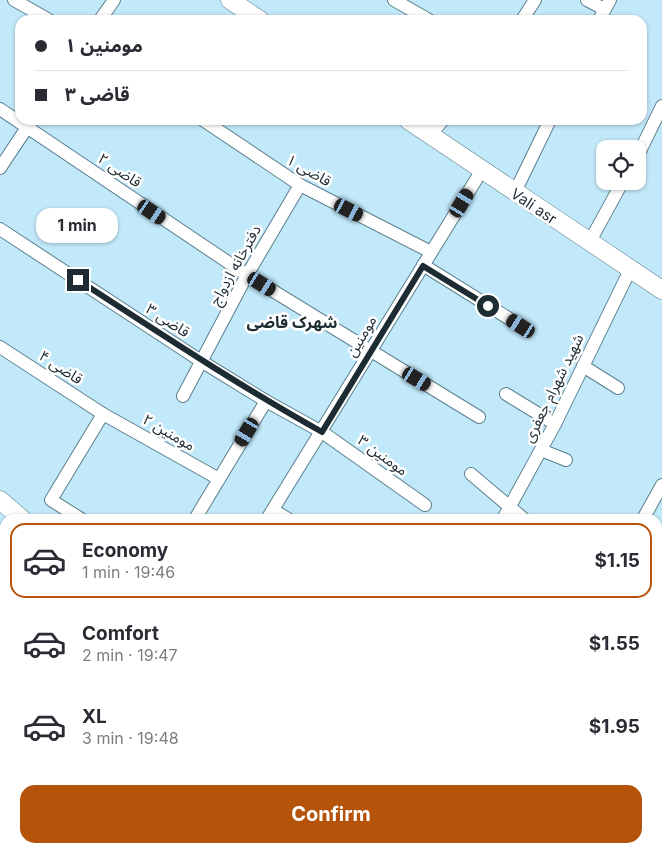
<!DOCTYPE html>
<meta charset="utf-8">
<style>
:root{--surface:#fff;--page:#f2f2f3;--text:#2b2b33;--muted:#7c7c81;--line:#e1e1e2;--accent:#b45309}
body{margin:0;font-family:Inter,"Noto Sans Arabic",sans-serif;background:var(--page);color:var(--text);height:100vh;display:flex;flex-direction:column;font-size:19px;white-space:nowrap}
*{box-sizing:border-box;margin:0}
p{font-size:16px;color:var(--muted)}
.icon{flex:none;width:28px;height:28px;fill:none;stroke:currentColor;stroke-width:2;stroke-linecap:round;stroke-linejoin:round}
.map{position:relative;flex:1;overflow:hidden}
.side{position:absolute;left:0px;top:514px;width:662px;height:339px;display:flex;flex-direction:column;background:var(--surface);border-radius:15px 15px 0 0;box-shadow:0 1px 4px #0004}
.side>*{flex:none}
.banner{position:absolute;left:15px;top:15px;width:632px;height:110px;border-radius:15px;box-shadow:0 1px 4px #0004;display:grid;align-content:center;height:110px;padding:0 20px;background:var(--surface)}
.tools{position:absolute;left:596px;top:140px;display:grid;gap:10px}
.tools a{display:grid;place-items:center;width:50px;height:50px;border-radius:10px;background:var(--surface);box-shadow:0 1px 4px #0004;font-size:25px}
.end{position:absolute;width:22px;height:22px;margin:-11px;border:6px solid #1d2c32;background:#fff;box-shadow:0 0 0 2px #fff}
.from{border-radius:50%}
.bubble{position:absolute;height:35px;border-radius:15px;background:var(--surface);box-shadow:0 1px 4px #0004;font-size:16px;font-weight:700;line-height:35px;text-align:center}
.car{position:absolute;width:15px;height:30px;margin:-15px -8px;border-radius:6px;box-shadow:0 0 4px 1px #0007;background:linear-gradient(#222 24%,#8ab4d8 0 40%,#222 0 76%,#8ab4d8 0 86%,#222 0)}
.banner b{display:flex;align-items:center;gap:18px;height:48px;font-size:19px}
.banner b+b{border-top:1px solid var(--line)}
.banner i{width:12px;height:12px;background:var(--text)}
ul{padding:9px 0 0;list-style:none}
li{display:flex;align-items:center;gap:15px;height:75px;margin:0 10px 8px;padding:0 10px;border:2px solid transparent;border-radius:15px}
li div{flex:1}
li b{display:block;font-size:19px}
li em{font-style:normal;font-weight:700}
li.on{border-color:var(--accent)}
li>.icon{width:45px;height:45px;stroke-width:1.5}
.primary-button{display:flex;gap:10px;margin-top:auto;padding:10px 20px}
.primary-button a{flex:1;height:58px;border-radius:15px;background:var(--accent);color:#fff;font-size:20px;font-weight:700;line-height:58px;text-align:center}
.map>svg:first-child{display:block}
</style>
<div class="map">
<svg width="662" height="852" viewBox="0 0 662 852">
<rect width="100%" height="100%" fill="#c2e9fa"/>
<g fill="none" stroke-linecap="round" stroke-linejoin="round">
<g stroke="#5b7f8e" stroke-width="14">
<g id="street">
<polyline points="14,0 49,20"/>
<polyline points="394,0 429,20"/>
<polyline points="587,0 604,9"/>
<polyline points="100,20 114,0"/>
<polyline points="522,20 535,0"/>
<polyline points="599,20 610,0"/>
<polyline points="0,109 247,275 479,417"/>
<polyline points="203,120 300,185 431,252"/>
<polyline points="430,135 443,120"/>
<polyline points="638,155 662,106"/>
<polyline points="0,168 32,120"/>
<polyline points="515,192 550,120"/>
<polyline points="0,229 201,361 266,401 322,432 425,505"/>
<polyline points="589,243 623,181"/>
<polyline points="423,265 521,326"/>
<polyline points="0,347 103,414 219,479"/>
<polyline points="583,366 618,388"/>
<polyline points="506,394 555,424"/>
<polyline points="183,396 247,275 300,185"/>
<polyline points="541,450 566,460"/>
<polyline points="471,474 524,519"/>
<polyline points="273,510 288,519"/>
<polyline points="81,519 51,500 103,414"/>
<polyline points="195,519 266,401"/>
<polyline points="267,519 482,170"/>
<polyline points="503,519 555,424 630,270"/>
<polyline points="643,519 662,485"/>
<polyline points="0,586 5,580"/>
<polyline points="0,694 5,688"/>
<polyline points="658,748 662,739"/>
<polyline points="658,765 662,766"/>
<polyline points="0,801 5,795"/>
<polyline points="107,848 113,852"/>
<polyline points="203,852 208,848"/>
<polyline points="461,852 464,848"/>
</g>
</g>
<g stroke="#5b7f8e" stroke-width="19">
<g id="secondary">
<polyline points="230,0 260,20"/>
<polyline points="408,120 662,290"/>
<polyline points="0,500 22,519"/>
<polyline points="0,533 5,537"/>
<polyline points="366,848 371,852"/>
<polyline points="406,848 411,852"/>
</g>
</g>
<use href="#street" stroke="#fff" stroke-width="12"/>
<use href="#secondary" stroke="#fff" stroke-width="18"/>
</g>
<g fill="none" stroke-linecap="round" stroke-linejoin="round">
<path stroke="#1d2c32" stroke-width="6" d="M78 280C158 332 238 385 322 432L423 266 488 306"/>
</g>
<g text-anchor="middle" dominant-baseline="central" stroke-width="5" stroke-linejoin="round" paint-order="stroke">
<g font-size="15" fill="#1d2c32" stroke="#fff">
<text transform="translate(120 170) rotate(34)">قاضی ۲</text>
<text transform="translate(309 170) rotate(30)">قاضی ۱</text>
<text transform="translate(534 206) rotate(34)">Vali asr</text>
<text transform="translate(235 265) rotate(-61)">دفترخانه ازدواج</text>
<text transform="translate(168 320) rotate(33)">قاضی ۳</text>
<text transform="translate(361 336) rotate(-59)">مومنین</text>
<text transform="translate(61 367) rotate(33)">قاضی ۴</text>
<text transform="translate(553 388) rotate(-64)">شهید شهرام جعفری</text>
<text transform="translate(169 432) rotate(30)">مومنین ۲</text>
<text transform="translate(383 455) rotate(36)">مومنین ۳</text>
</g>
<g font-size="16" font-weight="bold" fill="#1d2c32" stroke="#fff">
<text x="292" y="322">شهرک قاضی</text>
</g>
</g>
</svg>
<div class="tools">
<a><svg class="icon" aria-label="locate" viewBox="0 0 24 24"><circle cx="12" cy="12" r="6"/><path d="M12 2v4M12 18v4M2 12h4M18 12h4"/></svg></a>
</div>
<i class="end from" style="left:488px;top:306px"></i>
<i class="end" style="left:78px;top:280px"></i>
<div class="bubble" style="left:36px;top:208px;width:82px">1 min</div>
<i class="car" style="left:462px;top:203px;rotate:31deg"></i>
<i class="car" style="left:349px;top:210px;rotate:117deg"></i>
<i class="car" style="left:152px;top:212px;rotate:124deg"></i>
<i class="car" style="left:262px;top:284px;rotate:122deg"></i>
<i class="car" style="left:521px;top:326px;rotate:302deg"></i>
<i class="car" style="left:417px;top:379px;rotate:121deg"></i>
<i class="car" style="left:247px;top:432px;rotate:211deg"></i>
<div class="banner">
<b><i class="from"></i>مومنین ۱</b>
<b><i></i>قاضی ۳</b>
</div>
<section class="side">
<ul>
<li class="on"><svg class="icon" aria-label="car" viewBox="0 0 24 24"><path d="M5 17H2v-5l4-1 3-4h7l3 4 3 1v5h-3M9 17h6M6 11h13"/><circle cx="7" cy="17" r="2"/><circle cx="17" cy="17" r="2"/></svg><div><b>Economy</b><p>1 min · 19:46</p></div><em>$1.15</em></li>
<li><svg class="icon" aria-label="car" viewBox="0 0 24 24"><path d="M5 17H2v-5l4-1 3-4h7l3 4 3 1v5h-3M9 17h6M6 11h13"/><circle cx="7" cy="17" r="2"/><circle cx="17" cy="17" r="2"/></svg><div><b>Comfort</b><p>2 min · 19:47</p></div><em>$1.55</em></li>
<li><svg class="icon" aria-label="car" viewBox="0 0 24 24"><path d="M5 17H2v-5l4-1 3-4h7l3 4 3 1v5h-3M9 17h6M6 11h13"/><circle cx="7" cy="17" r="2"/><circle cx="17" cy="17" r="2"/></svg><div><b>XL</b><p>3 min · 19:48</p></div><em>$1.95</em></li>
</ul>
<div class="primary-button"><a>Confirm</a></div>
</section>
</div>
